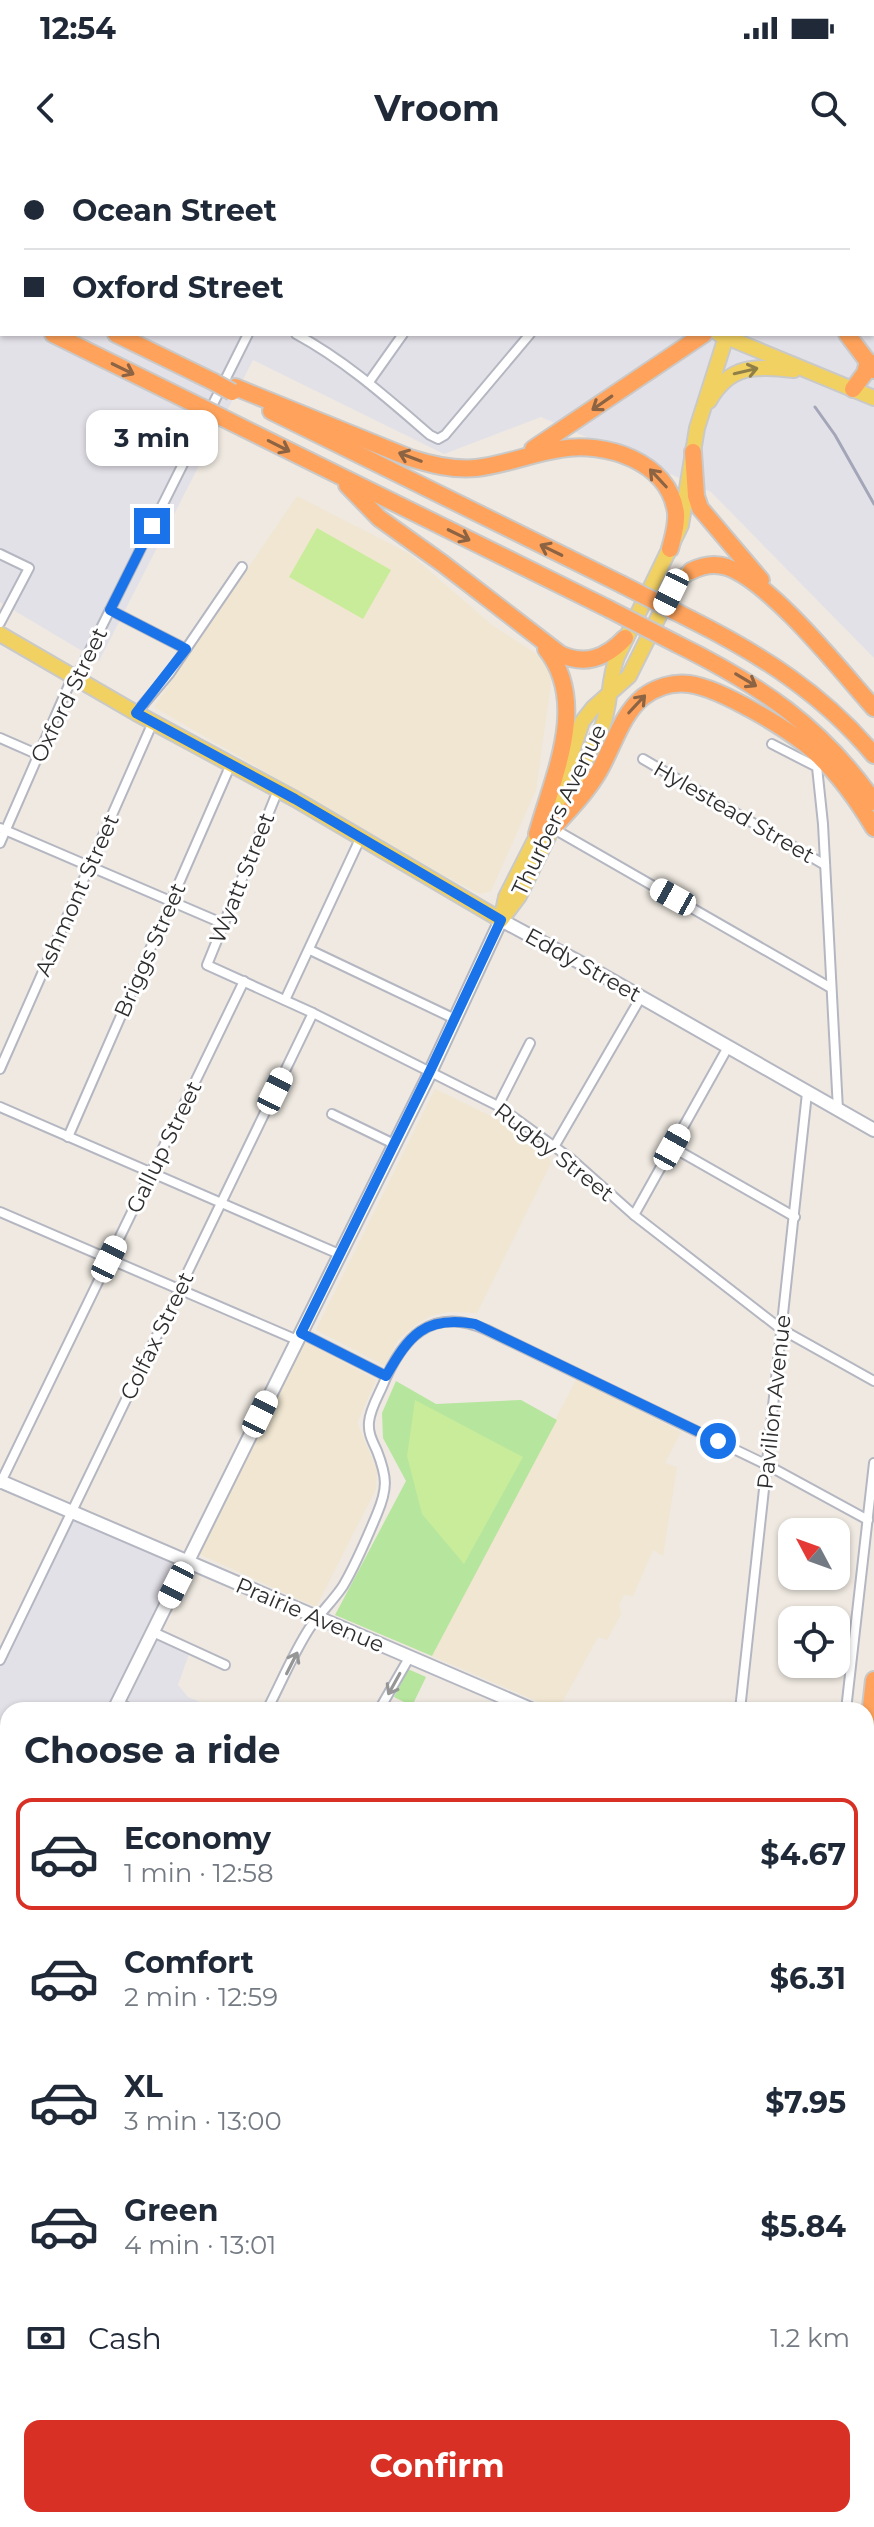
<!DOCTYPE html>
<meta charset="utf-8">
<style>
:root{--surface:#fff;--page:#f6f6f7;--text:#1f2937;--muted:#747a83;--line:#e0e1e3;--accent:#d93025}
body{margin:0;font-family:Montserrat,sans-serif;background:var(--page);color:var(--text);height:100vh;display:flex;flex-direction:column;font-size:30px;white-space:nowrap}
*{box-sizing:border-box;margin:0}
p{font-size:26px;color:var(--muted)}
.icon{flex:none;width:44px;height:44px;fill:none;stroke:currentColor;stroke-width:2;stroke-linecap:round;stroke-linejoin:round}
.map{position:relative;flex:1;overflow:hidden}
.side{position:absolute;left:0px;top:1542px;width:874px;height:826px;display:flex;flex-direction:column;background:var(--surface);border-radius:24px 24px 0 0;box-shadow:0 2px 6px #0004}
.side>*{flex:none}
.hud{position:absolute;left:0px;top:0px;width:874px;height:176px;box-shadow:0 2px 6px #0004;display:grid;align-content:center;height:176px;padding:0 24px;background:var(--surface)}
.needle{width:52px;rotate:311deg}
.buttons{position:absolute;left:778px;top:1358px;display:grid;gap:16px}
.buttons a{display:grid;place-items:center;width:72px;height:72px;border-radius:16px;background:var(--surface);box-shadow:0 2px 6px #0004;font-size:40px}
.end{position:absolute;width:36px;height:36px;margin:-18px;border:10px solid #1a73e8;background:#fff;box-shadow:0 0 0 4px #fff}
.from{border-radius:50%}
.bubble{position:absolute;height:56px;border-radius:16px;background:var(--surface);box-shadow:0 2px 6px #0004;font-size:26px;font-weight:700;line-height:56px;text-align:center}
.car{position:absolute;width:24px;height:48px;margin:-24px -12px;border-radius:10px;box-shadow:0 0 6px 2px #0007;background:linear-gradient(#fff 24%,#345 0 40%,#fff 0 76%,#345 0 86%,#fff 0)}
.hud b{display:flex;align-items:center;gap:28px;height:76px;font-size:30px}
.hud b+b{border-top:2px solid var(--line)}
.hud i{width:20px;height:20px;background:var(--text)}
ul{padding:0;list-style:none}
li{display:flex;align-items:center;gap:24px;height:112px;margin:0 16px 12px;padding:0 8px;border:4px solid transparent;border-radius:16px}
li div{flex:1}
li b{display:block;font-size:30px}
li em{font-style:normal;font-weight:700}
li.active{border-color:var(--accent)}
li>.icon{width:72px;height:72px;stroke-width:1.5}
h2{padding:0 24px;font-size:36px;line-height:96px}
.pay{display:flex;align-items:center;gap:20px;height:88px;padding:0 24px;font-size:30px}
.pay p{margin-inline-start:auto}
.primary-button{display:flex;gap:16px;margin-top:auto;padding:16px 24px}
.primary-button a{flex:1;height:92px;border-radius:16px;background:var(--accent);color:#fff;font-size:32px;font-weight:700;line-height:92px;text-align:center}
.status{display:flex;justify-content:space-between;align-items:center;height:56px;padding:0 40px;background:var(--surface);direction:ltr}
.status svg{height:22px;fill:currentColor}
header{display:flex;justify-content:space-between;align-items:center;height:104px;padding:0 24px;background:var(--surface);font-size:36px;font-weight:700}
.map>svg:first-child{display:block}
</style>
<div class="status"><b>12:54</b><svg viewBox="0 0 49 12"><path d="M0 12V9h3v3zM5 12V6h3v6zM10 12V3h3v9zM15 12V0h3v12zM26 1h20v11H26zM47 4h2v5h-2z"/></svg></div>
<header><svg class="icon" aria-label="back" viewBox="0 0 24 24"><path d="M15 5l-7 7 7 7"/></svg>Vroom<svg class="icon" aria-label="search" viewBox="0 0 24 24"><circle cx="10" cy="10" r="6"/><path d="M15 15l6 6"/></svg></header>
<div class="map">
<svg width="874" height="2367" viewBox="0 0 874 2367">
<rect width="100%" height="100%" fill="#efe9e1"/>
<g fill="#e3e1e8" fill-rule="evenodd">
<path d="M0 0H874V498L711 332 541 257 444 294 253 200 99 501 0 442ZM2 2H872V174H2Z"/>
<polygon points="71,1354 187,1402 156,1470 190,1491 178,1525 188,1537 198,1541 193,1550 135,1550 121,1543 116,1550 8,1550 8,1694 0,1694 0,1502"/>
<polygon points="554,2360 729,2360 730,2367 552,2367"/>
</g>
<g fill="#f0e6d1">
<polygon points="297,336 410,394 492,465 538,495 553,509 536,630 491,731 480,734 443,715 154,547"/>
<polygon points="435,929 507,964 549,998 551,1003 477,1153 448,1152 430,1156 417,1164 398,1180 385,1206 316,1170"/>
<polygon points="304,1181 376,1220 357,1263 377,1310 376,1329 316,1447 199,1394"/>
<polygon points="577,1218 681,1272 665,1303 677,1307 663,1396 653,1390 633,1436 624,1435 619,1445 621,1454 607,1480 598,1477 558,1550 432,1496"/>
</g>
<g fill="#b6e59e">
<polygon points="396,1221 436,1244 521,1240 557,1260 432,1496 335,1455 406,1321 383,1278 382,1253"/>
<polygon points="408,1509 426,1517 412,1546 394,1537"/>
<polygon points="874,2125 874,2367 842,2367 843,2360 866,2360 866,2189"/>
<polygon points="252,2360 358,2360 355,2367 250,2367"/>
</g>
<g fill="#c9ec9a">
<polygon points="317,368 391,410 363,459 289,417"/>
<polygon points="415,1240 523,1297 464,1404 422,1354 407,1296"/>
<polygon points="437,2360 516,2360 514,2367 434,2367"/>
</g>
<g fill="none" stroke-linecap="round" stroke-linejoin="round">
<polyline stroke="#75cff0" stroke-width="3" points="766,2 767,0"/>
<g stroke="#b4b7c1" stroke-width="12">
<g id="street">
<polyline points="55,2 56,0"/>
<polyline points="144,2 145,0"/>
<polyline points="230,2 231,0"/>
<polyline points="0,24 2,25"/>
<path d="M296 174C346 201 387 238 430 275L438 279 445 275 530 174"/>
<polyline points="369,222 403,174"/>
<polyline points="0,394 29,408 0,463"/>
<polyline points="110,450 186,489"/>
<polyline points="136,553 169,514 242,407"/>
<polyline points="0,578 39,595"/>
<polyline points="772,584 817,607 823,664 838,950"/>
<polyline points="643,599 825,705"/>
<polyline points="278,630 207,805 313,853 498,946 570,998 634,1055 781,1169 874,1221"/>
<polyline points="0,668 224,764"/>
<polyline points="554,669 831,828"/>
<polyline points="0,683 69,525 80,510 248,174"/>
<polyline points="310,790 455,859"/>
<polyline points="285,840 360,679"/>
<polyline points="0,909 153,562"/>
<polyline points="498,946 530,883"/>
<polyline points="0,947 339,1094"/>
<polyline points="332,954 394,984"/>
<polyline points="68,977 231,604"/>
<polyline points="554,987 641,837"/>
<polyline points="672,987 795,1057"/>
<polyline points="0,1052 297,1180"/>
<polyline points="634,1055 728,887"/>
<polyline points="301,1173 386,1216"/>
<polyline points="0,1324 244,821"/>
<polyline points="153,1472 225,1505"/>
<polyline points="0,1500 313,853"/>
<polyline points="117,1542 133,1550"/>
<path d="M267 1550C281 1523 293 1494 309 1469 319 1454 333 1441 343 1426 356 1404 367 1378 377 1354 388 1328 387 1317 377 1291 372 1280 368 1273 369 1262 370 1250 377 1238 382 1227 402 1178 431 1145 487 1170L767 1305 868 1360"/>
<polyline points="379,1550 409,1498"/>
<polyline points="740,1550 807,933"/>
<polyline points="846,1550 874,1303"/>
<polyline points="0,1755 8,1731"/>
<polyline points="0,1851 8,1853"/>
<polyline points="0,2084 8,2060"/>
<polyline points="0,2093 8,2095"/>
<polyline points="0,2335 8,2337"/>
<polyline points="76,2360 97,2367"/>
<polyline points="16,2367 18,2360"/>
<polyline points="126,2367 128,2360"/>
<polyline points="730,2367 730,2360"/>
</g>
</g>
<g stroke="#b4b7c1" stroke-width="16">
<g id="secondary">
<polyline points="0,1321 533,1550"/>
<polyline points="114,1550 427,919 501,760 590,808 874,970"/>
<polyline points="236,2367 238,2360"/>
</g>
</g>
<g stroke="#c9c9c9" stroke-width="18">
<g id="primary">
<polyline points="306,0 310,2"/>
<polyline points="719,174 874,238"/>
<path d="M709 241C730 204 755 206 794 210"/>
<polyline points="0,474 136,553 295,639 501,760"/>
<polyline points="556,641 582,562 593,548 629,516 671,432 679,420 691,411"/>
<polyline points="502,756 506,737 542,666"/>
<path d="M501 760 519 736 602 567C611 545 608 520 617 497L681 365 697 268 726 177"/>
<polyline points="866,1662 874,1661"/>
<polyline points="0,1690 8,1689"/>
</g>
</g>
<g stroke="#c9c9c9" stroke-width="20">
<g id="highway">
<polyline points="0,116 2,117"/>
<polyline points="0,147 2,148"/>
<polyline points="53,174 201,247"/>
<polyline points="116,174 214,222"/>
<polyline points="847,174 874,210"/>
<path d="M235 227 410 298C432 305 453 310 476 308 505 305 532 293 560 289 605 281 669 301 676 353 677 366 673 377 670 389"/>
<polyline points="853,229 865,213 868,201"/>
<polyline points="271,251 621,424"/>
<polyline points="219,256 609,449"/>
<polyline points="533,289 704,174"/>
<polyline points="693,292 696,336 700,348 761,420"/>
<path d="M347 325 379 358 442 403 560 494C585 506 606 498 625 478"/>
<path d="M691 411C703 405 715 403 727 407 771 422 842 512 874 548"/>
<path d="M692 460C762 495 824 535 874 595"/>
<path d="M677 484C758 524 822 566 874 642"/>
<path d="M553 668C569 650 587 632 599 611 613 587 621 555 643 537 656 527 673 522 689 524 721 528 794 572 818 595 840 616 858 641 874 668"/>
<path d="M537 674C553 616 589 543 546 489"/>
<polyline points="866,1592 874,1520"/>
<polyline points="866,1845 874,1772"/>
<polyline points="768,2367 769,2360"/>
<polyline points="796,2367 798,2360"/>
</g>
</g>
<use href="#street" stroke="#fff" stroke-width="8"/>
<use href="#secondary" stroke="#fff" stroke-width="12"/>
<use href="#primary" stroke="#f2d163" stroke-width="14"/>
<use href="#highway" stroke="#ffa35c" stroke-width="16"/>
<g stroke="#a3a6b8" stroke-width="3">
<polyline points="815,247 835,275 874,344"/>
<polyline points="866,2088 874,2017"/>
<polyline points="836,2367 837,2360"/>
</g>
<g stroke="#c9c9c9" stroke-width="20" stroke-linecap="butt">
<g id="highway-bridge">
<polyline points="214,222 232,232"/>
<polyline points="201,247 219,256"/>
<polyline points="621,424 692,460"/>
<polyline points="609,449 677,484"/>
</g>
</g>
<use href="#highway-bridge" stroke="#ffa35c" stroke-width="16"/>
</g>
<defs><path id="oneway-shaft" d="M-6 0H5M1.5-3L5.5 0L1.5 3" fill="none" stroke-width="1.6" stroke-linecap="round" stroke-linejoin="round" transform="scale(2)"/></defs>
<g stroke="#8c6343">
<use href="#oneway-shaft" transform="translate(123 209) rotate(26)"/>
<use href="#oneway-shaft" transform="translate(602 243) rotate(145)"/>
<use href="#oneway-shaft" transform="translate(279 286) rotate(27)"/>
<use href="#oneway-shaft" transform="translate(410 297) rotate(-159)"/>
<use href="#oneway-shaft" transform="translate(658 318) rotate(-133)"/>
<use href="#oneway-shaft" transform="translate(459 375) rotate(26)"/>
<use href="#oneway-shaft" transform="translate(551 390) rotate(-154)"/>
<use href="#oneway-shaft" transform="translate(746 520) rotate(31)"/>
<use href="#oneway-shaft" transform="translate(637 544) rotate(-47)"/>
</g>
<use stroke="#908048" href="#oneway-shaft" transform="translate(746 211) rotate(-13)"/>
<g stroke="#969696">
<use href="#oneway-shaft" transform="translate(292 1503) rotate(-63)"/>
<use href="#oneway-shaft" transform="translate(394 1524) rotate(119)"/>
</g>
<g fill="none" stroke-linecap="round" stroke-linejoin="round">
<path stroke="#1a73e8" stroke-width="10" d="M152 366 110 450 186 489 136 553 295 639 501 760 430 911 301 1173 386 1216C409 1176 424 1155 475 1164L718 1281"/>
</g>
<g text-anchor="middle" dominant-baseline="central" stroke-width="6" stroke-linejoin="round" paint-order="stroke">
<g font-size="22" fill="#2e2e2e" stroke="#fff">
<text transform="translate(69 535) rotate(-64)">Oxford Street</text>
<text transform="translate(559 650) rotate(-64)">Thurbers Avenue</text>
<text transform="translate(734 652) rotate(30)">Hylestead Street</text>
<text transform="translate(242 718) rotate(-68)">Wyatt Street</text>
<text transform="translate(77 735) rotate(-66)">Ashmont Street</text>
<text transform="translate(150 790) rotate(-66)">Briggs Street</text>
<text transform="translate(583 805) rotate(29)">Eddy Street</text>
<text transform="translate(164 987) rotate(-64)">Gallup Street</text>
<text transform="translate(554 992) rotate(38)">Rugby Street</text>
<text transform="translate(157 1176) rotate(-64)">Colfax Street</text>
<text transform="translate(774 1242) rotate(-84)">Pavilion Avenue</text>
<text transform="translate(310 1455) rotate(23)">Prairie Avenue</text>
</g>
</g>
</svg>
<div class="buttons">
<a><svg class="needle" viewBox="-14 -14 28 28"><path d="M0-13l5 13h-10z" fill="#e53935"/><path d="M0 13l5-13h-10z" fill="#747a83"/></svg></a>
<a><svg class="icon" aria-label="locate" viewBox="0 0 24 24"><circle cx="12" cy="12" r="6"/><path d="M12 2v4M12 18v4M2 12h4M18 12h4"/></svg></a>
</div>
<i class="end from" style="left:718px;top:1281px"></i>
<i class="end" style="left:152px;top:366px"></i>
<div class="bubble" style="left:86px;top:250px;width:132px">3 min</div>
<i class="car" style="left:671px;top:432px;rotate:206deg"></i>
<i class="car" style="left:673px;top:737px;rotate:299deg"></i>
<i class="car" style="left:275px;top:931px;rotate:26deg"></i>
<i class="car" style="left:672px;top:987px;rotate:29deg"></i>
<i class="car" style="left:109px;top:1099px;rotate:26deg"></i>
<i class="car" style="left:260px;top:1254px;rotate:26deg"></i>
<i class="car" style="left:176px;top:1425px;rotate:207deg"></i>
<div class="hud">
<b><i class="from"></i>Ocean Street</b>
<b><i></i>Oxford Street</b>
</div>
<section class="side">
<h2>Choose a ride</h2>
<ul>
<li class="active"><svg class="icon" aria-label="car" viewBox="0 0 24 24"><path d="M5 17H2v-5l4-1 3-4h7l3 4 3 1v5h-3M9 17h6M6 11h13"/><circle cx="7" cy="17" r="2"/><circle cx="17" cy="17" r="2"/></svg><div><b>Economy</b><p>1 min · 12:58</p></div><em>$4.67</em></li>
<li><svg class="icon" aria-label="car" viewBox="0 0 24 24"><path d="M5 17H2v-5l4-1 3-4h7l3 4 3 1v5h-3M9 17h6M6 11h13"/><circle cx="7" cy="17" r="2"/><circle cx="17" cy="17" r="2"/></svg><div><b>Comfort</b><p>2 min · 12:59</p></div><em>$6.31</em></li>
<li><svg class="icon" aria-label="car" viewBox="0 0 24 24"><path d="M5 17H2v-5l4-1 3-4h7l3 4 3 1v5h-3M9 17h6M6 11h13"/><circle cx="7" cy="17" r="2"/><circle cx="17" cy="17" r="2"/></svg><div><b>XL</b><p>3 min · 13:00</p></div><em>$7.95</em></li>
<li><svg class="icon" aria-label="car" viewBox="0 0 24 24"><path d="M5 17H2v-5l4-1 3-4h7l3 4 3 1v5h-3M9 17h6M6 11h13"/><circle cx="7" cy="17" r="2"/><circle cx="17" cy="17" r="2"/></svg><div><b>Green</b><p>4 min · 13:01</p></div><em>$5.84</em></li>
</ul>
<div class="pay"><svg class="icon" aria-label="cash" viewBox="0 0 24 24"><path d="M3 7h18v10H3z"/><circle cx="12" cy="12" r="2"/></svg>Cash<p>1.2 km</p></div>
<div class="primary-button"><a>Confirm</a></div>
</section>
</div>
